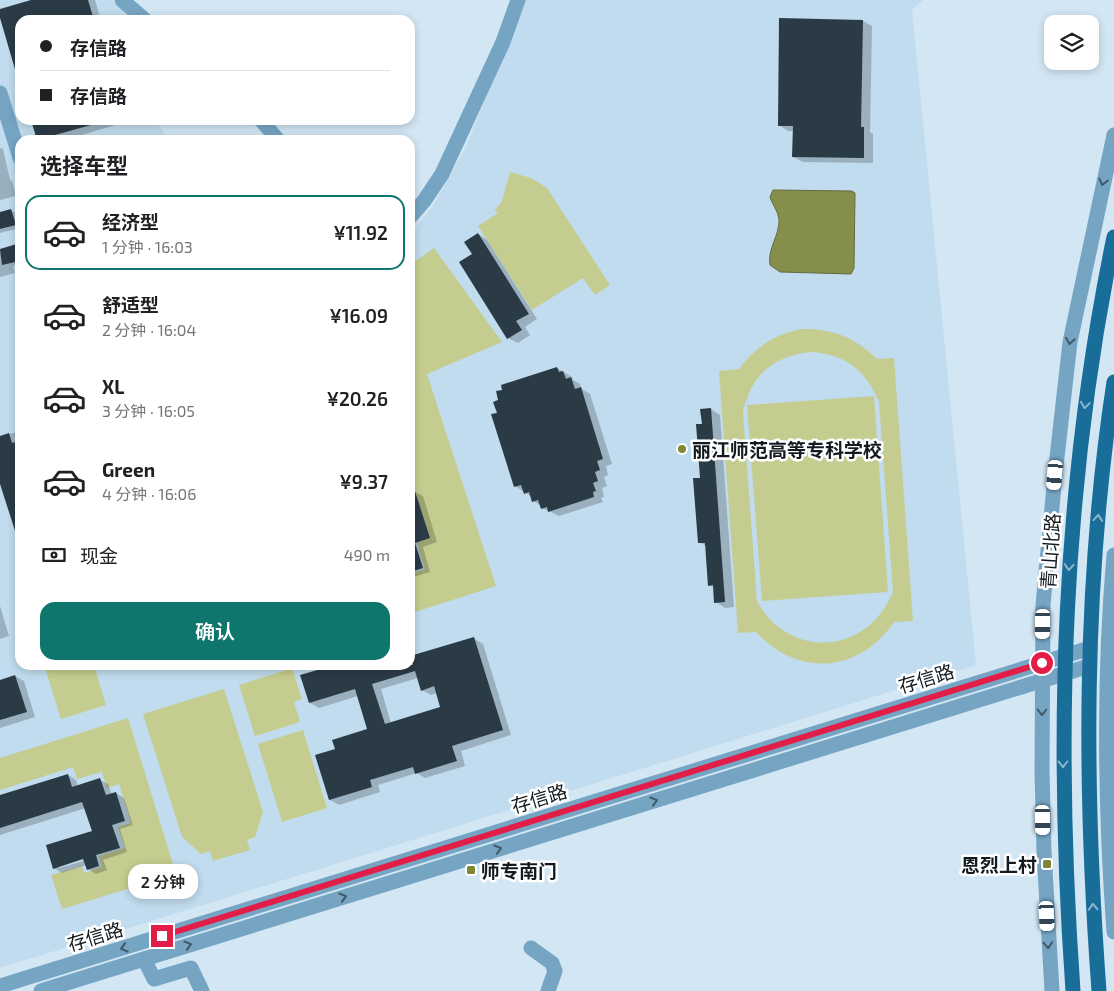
<!DOCTYPE html>
<html lang="zh">
<meta charset="utf-8">
<style>
:root{--surface:#fff;--page:#f2f2f2;--text:#202124;--muted:#757577;--line:#e0e0e0;--accent:#0f766e}
body{margin:0;font-family:"Exo 2","Noto Sans SC",sans-serif;background:var(--page);color:var(--text);height:100vh;display:flex;flex-direction:column;font-size:19px;white-space:nowrap}
*{box-sizing:border-box;margin:0}
p{font-size:16px;color:var(--muted)}
.icon{flex:none;width:28px;height:28px;fill:none;stroke:currentColor;stroke-width:2;stroke-linecap:round;stroke-linejoin:round}
.map{position:relative;flex:1;overflow:hidden}
.drawer{position:absolute;left:15px;top:135px;width:400px;height:535px;display:flex;flex-direction:column;background:var(--surface);border-radius:15px;box-shadow:0 2px 8px #0003}
.drawer>*{flex:none}
.banner{position:absolute;left:15px;top:15px;width:400px;height:110px;border-radius:15px;box-shadow:0 2px 8px #0003;display:grid;align-content:center;height:110px;padding:0 25px;background:var(--surface)}
.tools{position:absolute;left:1044px;top:15px;display:grid;gap:10px}
.tools a{display:grid;place-items:center;width:55px;height:55px;border-radius:10px;background:var(--surface);box-shadow:0 2px 8px #0003;font-size:25px}
.end{position:absolute;width:22px;height:22px;margin:-11px;border:6px solid #e11d48;background:#fff;box-shadow:0 0 0 2px #fff}
.from{border-radius:50%}
.bubble{position:absolute;height:35px;border-radius:15px;background:var(--surface);box-shadow:0 2px 8px #0003;font-size:16px;font-weight:600;line-height:35px;text-align:center}
.car{position:absolute;width:15px;height:30px;margin:-15px -8px;border-radius:6px;box-shadow:0 0 4px 1px #0007;background:linear-gradient(#fff 24%,#345 0 40%,#fff 0 76%,#345 0 86%,#fff 0)}
.banner b{display:flex;align-items:center;gap:18px;height:48px;font-size:19px}
.banner b+b{border-top:1px solid var(--line)}
.banner i{width:12px;height:12px;background:var(--text)}
ul{padding:0;list-style:none}
li{display:flex;align-items:center;gap:15px;height:75px;margin:0 10px 8px;padding:0 15px;border:2px solid transparent;border-radius:15px}
li div{flex:1}
li b{display:block;font-size:19px}
li em{font-style:normal;font-weight:600}
li.on{border-color:var(--accent)}
li>.icon{width:45px;height:45px;stroke-width:1.5}
h2{padding:0 25px;font-size:22px;line-height:60px}
.pay{display:flex;align-items:center;gap:12px;height:55px;padding:0 25px;font-size:19px}
.pay p{margin-inline-start:auto}
.action{display:flex;gap:10px;margin-top:auto;padding:10px 25px}
.action a{flex:1;height:58px;border-radius:15px;background:var(--accent);color:#fff;font-size:20px;font-weight:600;line-height:58px;text-align:center}
.map>svg:first-child{display:block}
</style>
<div class="map">
<svg width="1114" height="991" viewBox="0 0 1114 991">
<rect width="100%" height="100%" fill="#d3e6f4"/>
<polygon fill="#c1dcee" points="0,0 112,0 132,20 20,20 20,120 155,120 169,140 20,140 20,665 410,665 410,234 433,206 466,147 525,0 923,0 912,10 976,665 0,968"/>
<g fill="#c4cd8f" fill-rule="evenodd">
<polygon points="510,172 531,178 547,188 610,285 595,295 583,278 532,310 478,226 498,213 495,210 502,201"/>
<polygon points="434,248 502,342 427,374 496,586 415,612 410,597 410,578 414,576 413,573 425,569 410,521 410,265"/>
<path d="M802 329C832 328 856 338 877 359L894 358 913 621 894 622C859 673 798 678 756 632L738 633 719 371 739 369C755 347 775 334 802 329ZM811 352C845 354 866 370 879 402L893 592C867 655 791 660 757 602L743 412C751 375 773 356 811 352Z"/>
<polygon points="874,396 888,592 762,601 747,405"/>
<polygon points="44,665 94,665 106,705 61,719"/>
<polygon points="292,668 302,699 294,702 300,722 255,736 239,685"/>
<polygon points="224,689 263,812 255,837 247,840 250,850 213,861 210,851 201,854 182,837 143,714"/>
<polygon points="128,718 176,874 62,909 51,875 82,866 84,873 102,867 99,856 125,848 118,827 131,823 119,784 107,788 102,772 77,779 73,767 0,790 0,758"/>
<polygon points="303,730 327,808 282,822 258,744"/>
</g>
<path fill="#868e4b" stroke="#646b3e" d="M773 190 852 191 855 193 854 268 851 274 780 272 770 265C767 249 780 235 779 219 778 211 772 204 770 197Z"/>
<g fill="#0003" fill-rule="evenodd">
<polygon points="35,0 95,0 101,20 20,20 20,80 0,10"/>
<polygon points="863,21 872,26 870,132 873,134 873,163 803,162 793,157 794,131 788,131 779,125"/>
<polygon points="32,120 132,120 65,140 38,140"/>
<polygon points="0,148 3,149 10,180 12,181 16,196 0,200"/>
<polygon points="11,210 16,213 20,228 0,233 0,213"/>
<polygon points="478,234 487,240 537,319 525,327 530,335 518,343 508,338 474,255"/>
<polygon points="20,245 20,264 13,266 15,273 0,277 0,250"/>
<polygon points="557,368 572,377 573,380 580,384 582,389 590,394 612,464 606,466 608,475 604,477 607,486 602,488 604,497 601,498 603,502 559,516 542,508 540,505 533,501 532,497 515,486 498,414"/>
<polygon points="711,409 720,415 734,607 725,608 716,602 715,588 709,585 706,546 699,542 703,425"/>
<polygon points="20,431 20,543 0,480 0,437"/>
<polygon points="415,492 423,496 437,542 423,547 430,572 413,577 410,576 410,493"/>
<polygon points="0,606 9,636 0,639"/>
<path d="M473 638 483 644 511 735 461 751 465 766 425 778 417 773 378 785 380 792 339 805 330 800 337 750 369 730 358 696 319 708 310 703 339 665H410V650L414 657ZM418 678 422 690 431 695 437 693 442 707 391 723 381 689Z"/>
<polygon points="15,676 24,681 35,717 0,728 0,679 1,681"/>
<path d="M68 775 76 780 78 787 100 780 108 784 112 795 116 793 124 798 133 825 120 829 127 852 103 860 107 870 96 874 88 869 86 865 62 873 54 868 93 832 86 808 0 835V796ZM89 856 90 859 59 868V866Z"/>
</g>
<g fill="#2b3b46" fill-rule="evenodd">
<polygon points="31,0 88,0 94,20 20,20 20,76 17,76 0,18 0,9"/>
<polygon points="779,18 863,20 861,127 864,127 864,158 792,157 793,126 778,126"/>
<polygon points="31,120 98,120 98,123 37,140"/>
<polygon points="11,209 16,225 0,229 0,212"/>
<polygon points="478,233 529,314 516,321 522,330 507,339 459,262 472,254 464,242"/>
<polygon points="20,243 20,261 2,265 0,249"/>
<polygon points="557,367 559,372 563,371 566,379 571,377 575,389 581,387 603,459 597,461 600,470 595,472 598,481 593,483 596,491 593,492 594,497 548,512 547,507 541,509 538,500 532,502 529,492 524,494 521,485 514,487 491,414 497,413 493,402 498,400 496,391 502,390 501,385"/>
<polygon points="711,408 725,602 714,603 713,585 708,586 705,543 698,543 693,478 700,478 696,424 702,424 700,409"/>
<polygon points="9,433 12,443 20,441 20,540 18,540 0,484 0,436"/>
<polygon points="410,482 412,482 430,538 415,543 423,568 410,572"/>
<path d="M474 637 503 730 452 746 457 761 415 774 413 767 370 780 372 787 329 800 315 755 335 749 332 740 367 729 355 689 309 703 300 675 335 665H413L410 656ZM415 671 421 691 434 686 440 707 385 724 372 684Z"/>
<polygon points="15,675 27,712 0,720 0,680"/>
<polygon points="68,774 72,787 100,778 106,795 116,792 125,821 112,825 120,848 96,855 99,866 87,870 83,859 53,869 46,845 92,831 82,802 0,828 0,795"/>
</g>
<g fill="none" stroke-linecap="round" stroke-linejoin="round">
<g stroke="#76a5c4" stroke-width="15">
<polyline points="122,0 145,20"/>
<polyline points="0,93 20,158"/>
<polyline points="261,120 278,140"/>
<polyline points="410,217 424,201 442,174 503,42 518,0"/>
<path d="M1114 555C1103 680 1105 807 1114 932"/>
<polyline points="531,948 552,963 555,971 548,991"/>
<polyline points="144,959 154,979 191,968 202,991"/>
<polyline points="0,986 1090,648"/>
<polyline points="41,991 1089,666"/>
<polyline points="1052,991 1044,852 1042,771 1043,605 1055,475 1070,342 1114,135"/>
</g>
<g stroke="#196d99" stroke-width="15">
<path d="M1073 991C1055 736 1062 488 1114 237"/>
<path d="M1099 991C1084 788 1083 584 1114 382"/>
</g>
</g>
<defs><path id="oneway-chevron" d="M-2-3.5L2.5 0L-2 3.5" fill="none" stroke-width="1.6" stroke-linecap="round" stroke-linejoin="round" transform="scale(1.25)"/></defs>
<g stroke="#405969">
<use href="#oneway-chevron" transform="translate(1103 182) rotate(103)"/>
<use href="#oneway-chevron" transform="translate(1070 341) rotate(99)"/>
<use href="#oneway-chevron" transform="translate(1042 712) rotate(90)"/>
<use href="#oneway-chevron" transform="translate(654 801) rotate(-17)"/>
<use href="#oneway-chevron" transform="translate(498 849) rotate(-17)"/>
<use href="#oneway-chevron" transform="translate(343 897) rotate(-17)"/>
<use href="#oneway-chevron" transform="translate(188 945) rotate(-17)"/>
<use href="#oneway-chevron" transform="translate(1048 945) rotate(86)"/>
<use href="#oneway-chevron" transform="translate(124 948) rotate(163)"/>
</g>
<g stroke="#8cb6cc">
<use href="#oneway-chevron" transform="translate(1085 405) rotate(98)"/>
<use href="#oneway-chevron" transform="translate(1098 518) rotate(-85)"/>
<use href="#oneway-chevron" transform="translate(1069 567) rotate(94)"/>
<use href="#oneway-chevron" transform="translate(1063 764) rotate(90)"/>
<use href="#oneway-chevron" transform="translate(1093 907) rotate(-93)"/>
</g>
<g fill="none" stroke-linecap="round" stroke-linejoin="round">
<polyline stroke="#e11d48" stroke-width="6" points="162,936 1042,663"/>
</g>
<g fill="#7e8734" stroke="#fff" stroke-width="2">
<circle cx="682" cy="449" r="5"/>
<rect x="1042" y="859" width="10" height="10" rx="2.5"/>
<rect x="466" y="865" width="10" height="10" rx="2.5"/>
</g>
<g text-anchor="middle" dominant-baseline="central" stroke-width="5" stroke-linejoin="round" paint-order="stroke">
<g font-size="19" font-weight="bold" fill="#131a1f" stroke="#fff" text-anchor="start">
<text x="692" y="449">丽江师范高等专科学校</text>
<text x="1037" y="864" text-anchor="end">恩烈上村</text>
<text x="481" y="870">师专南门</text>
</g>
<g font-size="19" fill="#131a1f" stroke="#fff">
<text transform="translate(1050 551) rotate(-86)">青山北路</text>
<text transform="translate(926 678) rotate(-17)">存信路</text>
<text transform="translate(539 798) rotate(-17)">存信路</text>
<text transform="translate(95 936) rotate(-17)">存信路</text>
</g>
</g>
</svg>
<div class="tools">
<a><svg class="icon" aria-label="layers" viewBox="0 0 24 24"><path d="M12 4l9 5-9 5-9-5zM3 14l9 5 9-5"/></svg></a>
</div>
<i class="end from" style="left:1042px;top:663px"></i>
<i class="end" style="left:162px;top:936px"></i>
<div class="bubble" style="left:128px;top:864px;width:70px">2 分钟</div>
<i class="car" style="left:1055px;top:475px;rotate:185deg"></i>
<i class="car" style="left:1043px;top:624px;rotate:181deg"></i>
<i class="car" style="left:1043px;top:820px;rotate:179deg"></i>
<i class="car" style="left:1047px;top:916px;rotate:177deg"></i>
<div class="banner">
<b><i class="from"></i>存信路</b>
<b><i></i>存信路</b>
</div>
<section class="drawer">
<h2>选择车型</h2>
<ul>
<li class="on"><svg class="icon" aria-label="car" viewBox="0 0 24 24"><path d="M5 17H2v-5l4-1 3-4h7l3 4 3 1v5h-3M9 17h6M6 11h13"/><circle cx="7" cy="17" r="2"/><circle cx="17" cy="17" r="2"/></svg><div><b>经济型</b><p>1 分钟 · 16:03</p></div><em>¥11.92</em></li>
<li><svg class="icon" aria-label="car" viewBox="0 0 24 24"><path d="M5 17H2v-5l4-1 3-4h7l3 4 3 1v5h-3M9 17h6M6 11h13"/><circle cx="7" cy="17" r="2"/><circle cx="17" cy="17" r="2"/></svg><div><b>舒适型</b><p>2 分钟 · 16:04</p></div><em>¥16.09</em></li>
<li><svg class="icon" aria-label="car" viewBox="0 0 24 24"><path d="M5 17H2v-5l4-1 3-4h7l3 4 3 1v5h-3M9 17h6M6 11h13"/><circle cx="7" cy="17" r="2"/><circle cx="17" cy="17" r="2"/></svg><div><b>XL</b><p>3 分钟 · 16:05</p></div><em>¥20.26</em></li>
<li><svg class="icon" aria-label="car" viewBox="0 0 24 24"><path d="M5 17H2v-5l4-1 3-4h7l3 4 3 1v5h-3M9 17h6M6 11h13"/><circle cx="7" cy="17" r="2"/><circle cx="17" cy="17" r="2"/></svg><div><b>Green</b><p>4 分钟 · 16:06</p></div><em>¥9.37</em></li>
</ul>
<div class="pay"><svg class="icon" aria-label="cash" viewBox="0 0 24 24"><path d="M3 7h18v10H3z"/><circle cx="12" cy="12" r="2"/></svg>现金<p>490 m</p></div>
<div class="action"><a>确认</a></div>
</section>
</div>
